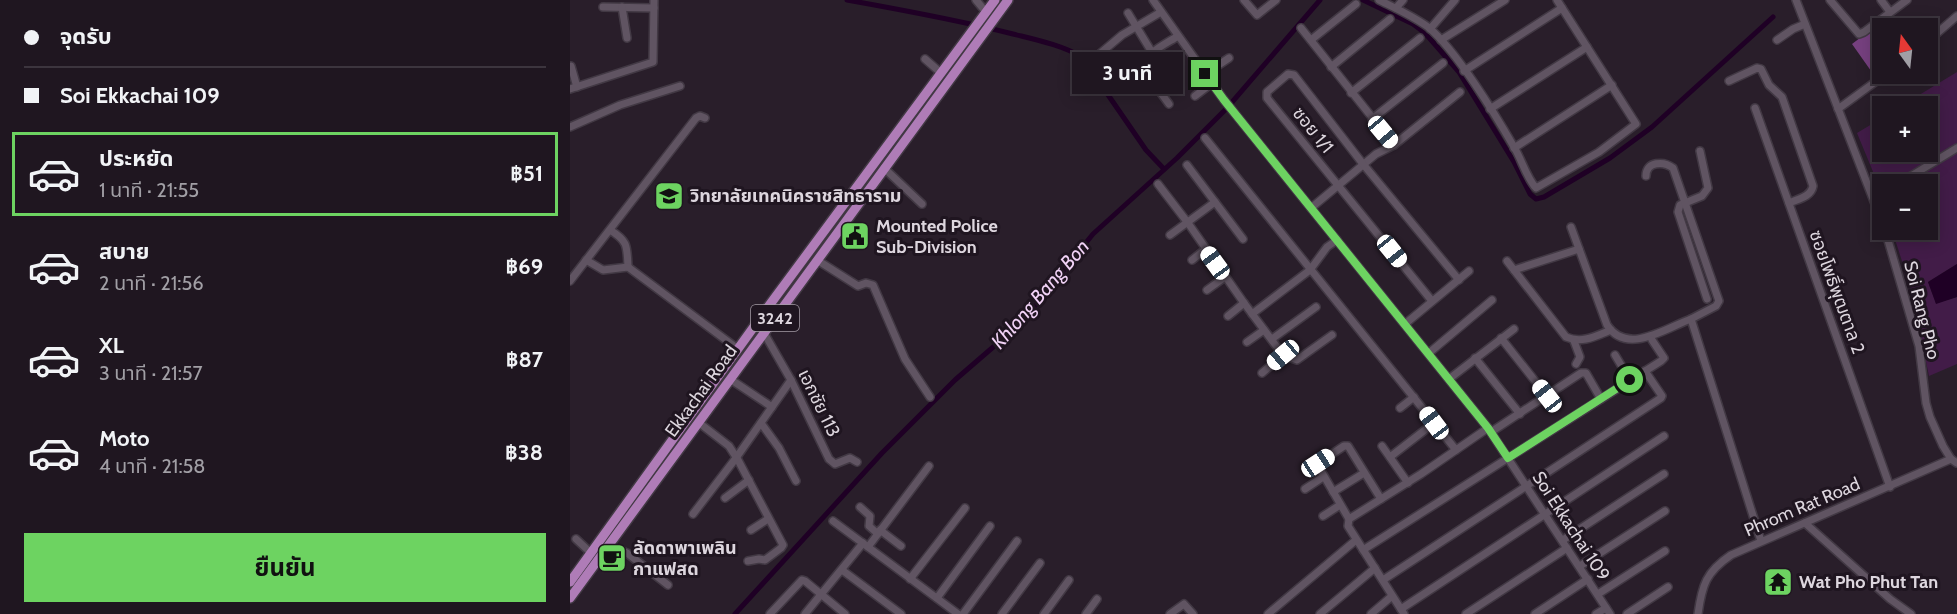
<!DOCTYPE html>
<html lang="th">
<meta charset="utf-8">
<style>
:root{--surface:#1f1620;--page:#271f29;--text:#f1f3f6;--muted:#a19fa5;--line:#3c353e;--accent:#6dd361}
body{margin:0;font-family:Cabin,"Noto Sans Thai",sans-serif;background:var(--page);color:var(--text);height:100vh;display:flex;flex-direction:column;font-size:22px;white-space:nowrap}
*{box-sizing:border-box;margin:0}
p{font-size:20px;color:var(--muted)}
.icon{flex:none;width:33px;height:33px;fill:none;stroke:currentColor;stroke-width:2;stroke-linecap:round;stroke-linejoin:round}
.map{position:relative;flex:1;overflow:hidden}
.details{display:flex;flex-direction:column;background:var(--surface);width:570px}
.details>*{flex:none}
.top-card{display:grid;align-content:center;height:132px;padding:0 24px;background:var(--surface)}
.needle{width:39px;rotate:345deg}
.tools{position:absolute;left:1302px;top:18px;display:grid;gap:12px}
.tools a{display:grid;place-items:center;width:66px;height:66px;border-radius:0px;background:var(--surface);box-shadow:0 3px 15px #0003,0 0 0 2px var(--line);font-size:30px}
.end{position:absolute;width:27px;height:27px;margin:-14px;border:8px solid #6dd361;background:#111;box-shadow:0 0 0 3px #111}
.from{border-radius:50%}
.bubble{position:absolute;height:42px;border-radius:0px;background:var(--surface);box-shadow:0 3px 15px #0003,0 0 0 2px var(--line);font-size:20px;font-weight:700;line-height:42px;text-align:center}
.car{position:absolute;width:18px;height:36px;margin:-18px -9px;border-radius:8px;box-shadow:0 0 4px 2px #0007;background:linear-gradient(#fff 24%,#345 0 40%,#fff 0 76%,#345 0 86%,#fff 0)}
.top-card b{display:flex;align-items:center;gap:21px;height:57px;font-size:22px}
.top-card b+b{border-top:2px solid var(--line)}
.top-card i{width:15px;height:15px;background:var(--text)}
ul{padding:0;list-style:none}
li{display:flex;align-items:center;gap:18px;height:84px;margin:0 12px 9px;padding:0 12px;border:3px solid transparent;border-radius:0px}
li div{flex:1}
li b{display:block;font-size:22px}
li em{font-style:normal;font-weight:700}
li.current{border-color:var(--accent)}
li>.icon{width:54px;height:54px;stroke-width:1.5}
.action{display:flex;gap:12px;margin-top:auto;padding:12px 24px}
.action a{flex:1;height:69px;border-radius:0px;background:var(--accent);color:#111;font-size:24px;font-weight:700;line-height:69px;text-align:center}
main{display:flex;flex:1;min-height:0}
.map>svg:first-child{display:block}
</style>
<main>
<section class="details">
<div class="top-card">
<b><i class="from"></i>จุดรับ</b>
<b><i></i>Soi Ekkachai 109</b>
</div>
<ul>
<li class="current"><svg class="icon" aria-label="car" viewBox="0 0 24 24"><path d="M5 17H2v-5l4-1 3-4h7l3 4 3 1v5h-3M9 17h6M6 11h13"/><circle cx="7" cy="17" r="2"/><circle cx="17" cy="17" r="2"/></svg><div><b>ประหยัด</b><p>1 นาที · 21:55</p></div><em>฿51</em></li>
<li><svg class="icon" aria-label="car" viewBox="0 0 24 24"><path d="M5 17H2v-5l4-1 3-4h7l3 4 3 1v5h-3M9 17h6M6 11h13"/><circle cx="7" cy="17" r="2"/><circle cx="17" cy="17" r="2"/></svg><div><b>สบาย</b><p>2 นาที · 21:56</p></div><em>฿69</em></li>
<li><svg class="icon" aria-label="car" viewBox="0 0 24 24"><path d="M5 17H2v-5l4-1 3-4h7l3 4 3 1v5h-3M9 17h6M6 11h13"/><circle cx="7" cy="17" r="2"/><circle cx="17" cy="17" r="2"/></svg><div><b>XL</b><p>3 นาที · 21:57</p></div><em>฿87</em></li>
<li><svg class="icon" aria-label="car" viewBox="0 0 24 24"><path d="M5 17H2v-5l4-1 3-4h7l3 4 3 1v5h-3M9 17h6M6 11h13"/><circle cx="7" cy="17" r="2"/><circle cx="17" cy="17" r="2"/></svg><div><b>Moto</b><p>4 นาที · 21:58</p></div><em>฿38</em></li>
</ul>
<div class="action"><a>ยืนยัน</a></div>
</section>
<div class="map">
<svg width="1387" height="614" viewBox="0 0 1387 614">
<rect width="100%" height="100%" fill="#291e2a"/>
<g fill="#421c48">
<polygon points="1387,72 1387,143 1321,184 1312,184 1311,191 1287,133 1312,118 1312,152 1358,152 1358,106 1331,106"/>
<polygon points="1387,152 1387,264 1358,282 1366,303 1387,297 1387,364 1359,376 1340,286 1322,230 1358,230 1358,184 1346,184 1344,179"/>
</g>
<polygon fill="#76407f" points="1311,22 1315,28 1312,28 1312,73 1306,78 1282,44"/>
<polygon fill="#1f0025" points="1387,264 1387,297 1366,304 1358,282"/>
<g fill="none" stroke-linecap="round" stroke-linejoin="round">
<g stroke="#1f0025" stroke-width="5">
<path d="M277 0C333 10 388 20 443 34 467 40 491 45 512 57L576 150 594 169"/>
<polyline points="793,0 843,24 855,33 889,72 944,162 960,194 966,199 974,197 1040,158 1082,127 1203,17"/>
<polyline points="165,614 312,453 385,380 451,323 523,234 607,158 657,108 750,0"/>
</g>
<g stroke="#423944" stroke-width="10">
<g id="minor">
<polyline points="406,0 416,12"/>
<polyline points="583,0 654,100 918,428 1040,614"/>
<polyline points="674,0 687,15 706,0"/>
<path d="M809 0C825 8 843 16 858 27 886 50 925 114 944 147 952 160 956 177 966 188L1029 152 1066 124 987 0"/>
<polyline points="1226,0 1312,222"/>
<polyline points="1260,0 1289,34 1294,32 1337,0"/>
<polyline points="1311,0 1320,12"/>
<polyline points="33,7 84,8"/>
<polyline points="52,7 57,38"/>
<polyline points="826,8 833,0"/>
<polyline points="558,13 583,54"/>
<polyline points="731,28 824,145"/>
<polyline points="860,29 885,0"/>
<polyline points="741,40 786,4"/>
<polyline points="871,40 935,0"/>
<polyline points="1207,40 1223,29 1235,24"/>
<polyline points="1358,41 1387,16"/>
<polyline points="526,57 552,35 591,12"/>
<polyline points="355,59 371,73"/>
<polyline points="1,66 7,87"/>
<polyline points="761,67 820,19"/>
<polyline points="894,71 992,8"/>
<polyline points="635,74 659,58"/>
<path d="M1159 81 1187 68 1191 69 1199 85 1212 97 1243 186C1241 197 1228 199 1219 203"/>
<polyline points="0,89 83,62 84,0"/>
<polyline points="781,93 850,38"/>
<polyline points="625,96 642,83"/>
<path d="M599 104 574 70C572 54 596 44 608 36"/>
<polyline points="1185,108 1320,487"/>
<polyline points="920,109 1017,47"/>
<polyline points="1268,109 1316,74"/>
<polyline points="802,119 873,63"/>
<polyline points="0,127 50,105 110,86"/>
<polyline points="635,138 886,450"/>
<polyline points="944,148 1042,85"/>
<polyline points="1130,151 1138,188 1132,196 1110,205 1108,212 1137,299"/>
<polyline points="617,165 673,239"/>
<polyline points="314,168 352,204"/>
<path d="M1076 176C1076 161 1094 161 1103 168L1149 301 1146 306 1121 319 1191 541"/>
<polyline points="588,184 618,223 674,303 713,355 727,360 762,335"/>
<polyline points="1328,184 1387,148"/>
<polyline points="1305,199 1312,194"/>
<polyline points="741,208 806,154 824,145 890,92"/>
<path d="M1001 227 1037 325C1057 356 1096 328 1121 319"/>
<path d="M40 230C58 241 57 246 58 267"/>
<polyline points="1315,230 1349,346 1356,403 1360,417 1373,446 1381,459 1387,463"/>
<polyline points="600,235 645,202"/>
<polyline points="16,260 33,270 58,267 168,349"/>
<polyline points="247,260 288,286 296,283 303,285 335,359 360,397"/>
<polyline points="622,260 636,249"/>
<path d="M937 261 996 337C1012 344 1026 336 1041 330"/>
<polyline points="944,270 1009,249"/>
<polyline points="0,281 126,118 130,116 135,118"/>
<polyline points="637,290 655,277"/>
<polyline points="862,301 697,98 697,92 718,74 724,75 793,164 889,280"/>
<polyline points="682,314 740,270 757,247 767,240"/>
<polyline points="658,316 674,303"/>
<polyline points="835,324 899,271"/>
<polyline points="194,333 221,380 259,459 265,464 280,458 287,462"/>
<polyline points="931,338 977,396"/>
<polyline points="702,339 746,307"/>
<polyline points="1004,341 1010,357 1006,364"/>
<polyline points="677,342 694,330"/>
<polyline points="859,353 922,300"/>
<polyline points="1045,355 1060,380"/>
<polyline points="905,358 950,414"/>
<polyline points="692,373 713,355"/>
<polyline points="160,379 202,407"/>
<polyline points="879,379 944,329"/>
<polyline points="830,408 844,397"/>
<polyline points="128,422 159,446 168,460 213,545 211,548 195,560 189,559 178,561"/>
<polyline points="191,423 209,448 226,481"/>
<polyline points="921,432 1011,373 1016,373 1031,399"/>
<polyline points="812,446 838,483"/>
<polyline points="820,457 864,423"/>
<polyline points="735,489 753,477"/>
<polyline points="763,492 794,473"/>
<polyline points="155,498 179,480"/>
<polyline points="290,507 300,516 299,526 308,534"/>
<polyline points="123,514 166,458 221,380"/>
<polyline points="753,516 770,505"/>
<polyline points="779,519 747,464 774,446 778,446 811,499"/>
<polyline points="263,521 388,614"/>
<polyline points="1235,523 1320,599 1341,614"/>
<polyline points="181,530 198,519"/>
<polyline points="310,530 331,546"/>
<polyline points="6,539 21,553"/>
<polyline points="993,540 1094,474"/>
<polyline points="38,545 57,553 98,585"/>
<polyline points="298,547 359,466"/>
<polyline points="793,550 1091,361 1094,358 1082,340"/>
<polyline points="1010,566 1095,511"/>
<polyline points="272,570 331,614"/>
<polyline points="340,579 395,508"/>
<polyline points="813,580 1091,398 1092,396 1075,371"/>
<polyline points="1028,594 1095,551"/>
<polyline points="367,598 420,526"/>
<polyline points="831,609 1094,436"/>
<polyline points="200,614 232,580 235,581 275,614"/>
<polyline points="235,614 293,543"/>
<polyline points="393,614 447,541"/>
<polyline points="432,614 470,563"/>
<polyline points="474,614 499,580"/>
<polyline points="516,614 527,599"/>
<polyline points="600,614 614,604 623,614"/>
<polyline points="698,614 786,540"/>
<polyline points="750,614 805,568"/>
<polyline points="801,614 822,596"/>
<polyline points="834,614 778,526 779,519 851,474 918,428"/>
<polyline points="896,614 997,548"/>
<polyline points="965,614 1018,579"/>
<polyline points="1026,614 1036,608"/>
<polyline points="1057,614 1098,587"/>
<path d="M1128 614C1132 585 1136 572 1161 555L1381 459"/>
</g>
</g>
<g stroke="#423944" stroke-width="12">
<g id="major">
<polyline points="0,582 201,303 425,0"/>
<polyline points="0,598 438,0"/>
</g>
</g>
<use href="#minor" stroke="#605462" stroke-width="7"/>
<use href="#major" stroke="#af7cb7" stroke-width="9"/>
</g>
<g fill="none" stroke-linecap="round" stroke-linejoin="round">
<polyline stroke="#6dd361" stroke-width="8" points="635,74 654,100 918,428 938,458 1060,380"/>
</g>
<defs>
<g id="university-square" transform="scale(1.5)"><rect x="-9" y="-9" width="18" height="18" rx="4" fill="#6dd361" stroke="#1f1520"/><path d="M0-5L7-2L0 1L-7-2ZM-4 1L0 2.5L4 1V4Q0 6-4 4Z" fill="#111"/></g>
<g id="civic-square" transform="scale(1.5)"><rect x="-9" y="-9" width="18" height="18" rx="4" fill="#6dd361" stroke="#1f1520"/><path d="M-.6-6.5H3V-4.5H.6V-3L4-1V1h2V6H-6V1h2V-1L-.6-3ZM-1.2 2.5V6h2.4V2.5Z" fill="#111"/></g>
<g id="cafe-square" transform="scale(1.5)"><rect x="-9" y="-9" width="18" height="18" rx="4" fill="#6dd361" stroke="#1f1520"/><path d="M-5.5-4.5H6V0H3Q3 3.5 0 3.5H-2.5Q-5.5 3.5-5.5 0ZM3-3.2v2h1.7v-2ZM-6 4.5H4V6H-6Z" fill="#111"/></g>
<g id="temple-square" transform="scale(1.5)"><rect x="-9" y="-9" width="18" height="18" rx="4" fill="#6dd361" stroke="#1f1520"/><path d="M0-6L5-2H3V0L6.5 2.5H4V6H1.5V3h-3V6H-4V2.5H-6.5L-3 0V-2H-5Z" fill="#111"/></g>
</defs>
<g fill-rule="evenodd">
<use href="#university-square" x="99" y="196"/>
<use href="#civic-square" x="285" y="236"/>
<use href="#cafe-square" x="42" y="558"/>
<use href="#temple-square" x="1208" y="582"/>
</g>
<g text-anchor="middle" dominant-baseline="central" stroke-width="6" stroke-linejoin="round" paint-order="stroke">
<rect fill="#1f1520" stroke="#a49ca5" stroke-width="1.5" x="181" y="305" width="48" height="26" rx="4.5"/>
<g font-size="16" font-weight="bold" fill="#ddd6de">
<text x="205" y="318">3242</text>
</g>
<g font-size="18" fill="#ddd6de" stroke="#1f1520">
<text transform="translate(743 130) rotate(51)">ซอย 1/1</text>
<text transform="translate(1267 292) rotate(70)">ซอยโพธิ์พุฒตาล 2</text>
<text transform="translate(1352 310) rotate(76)">Soi Rang Pho</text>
<text transform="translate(131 391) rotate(-54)">Ekkachai Road</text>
<text transform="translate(249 403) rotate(64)">เอกชัย 113</text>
<text transform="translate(1232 507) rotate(-23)">Phrom Rat Road</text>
<text transform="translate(1001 526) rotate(57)">Soi Ekkachai 109</text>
</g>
<g font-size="18" font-weight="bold" fill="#ddd6de" stroke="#1f1520" text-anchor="start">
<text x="120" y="196">วิทยาลัยเทคนิคราชสิทธาราม</text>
<text x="306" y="226">Mounted Police<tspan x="306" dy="21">Sub-Division</tspan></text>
<text x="63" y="548">ลัดดาพาเพลิน<tspan x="63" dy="21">กาแฟสด</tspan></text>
<text x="1229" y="582">Wat Pho Phut Tan</text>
</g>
<g font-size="20" font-style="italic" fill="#f2d3f7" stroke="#1f1520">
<text transform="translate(470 294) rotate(-49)">Khlong Bang Bon</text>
</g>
</g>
</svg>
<div class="tools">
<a><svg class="needle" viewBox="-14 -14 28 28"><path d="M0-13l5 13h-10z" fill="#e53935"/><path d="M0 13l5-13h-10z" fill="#a19fa5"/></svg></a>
<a>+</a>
<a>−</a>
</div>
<i class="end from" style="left:1060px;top:380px"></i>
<i class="end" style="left:635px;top:74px"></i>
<div class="bubble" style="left:502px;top:52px;width:111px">3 นาที</div>
<i class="car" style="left:813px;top:132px;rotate:140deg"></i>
<i class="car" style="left:822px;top:251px;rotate:141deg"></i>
<i class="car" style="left:645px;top:263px;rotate:324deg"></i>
<i class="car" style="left:713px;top:355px;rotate:230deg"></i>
<i class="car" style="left:977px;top:396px;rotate:322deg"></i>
<i class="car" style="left:864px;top:423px;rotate:323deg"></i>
<i class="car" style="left:748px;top:463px;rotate:57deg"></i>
</div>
</main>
